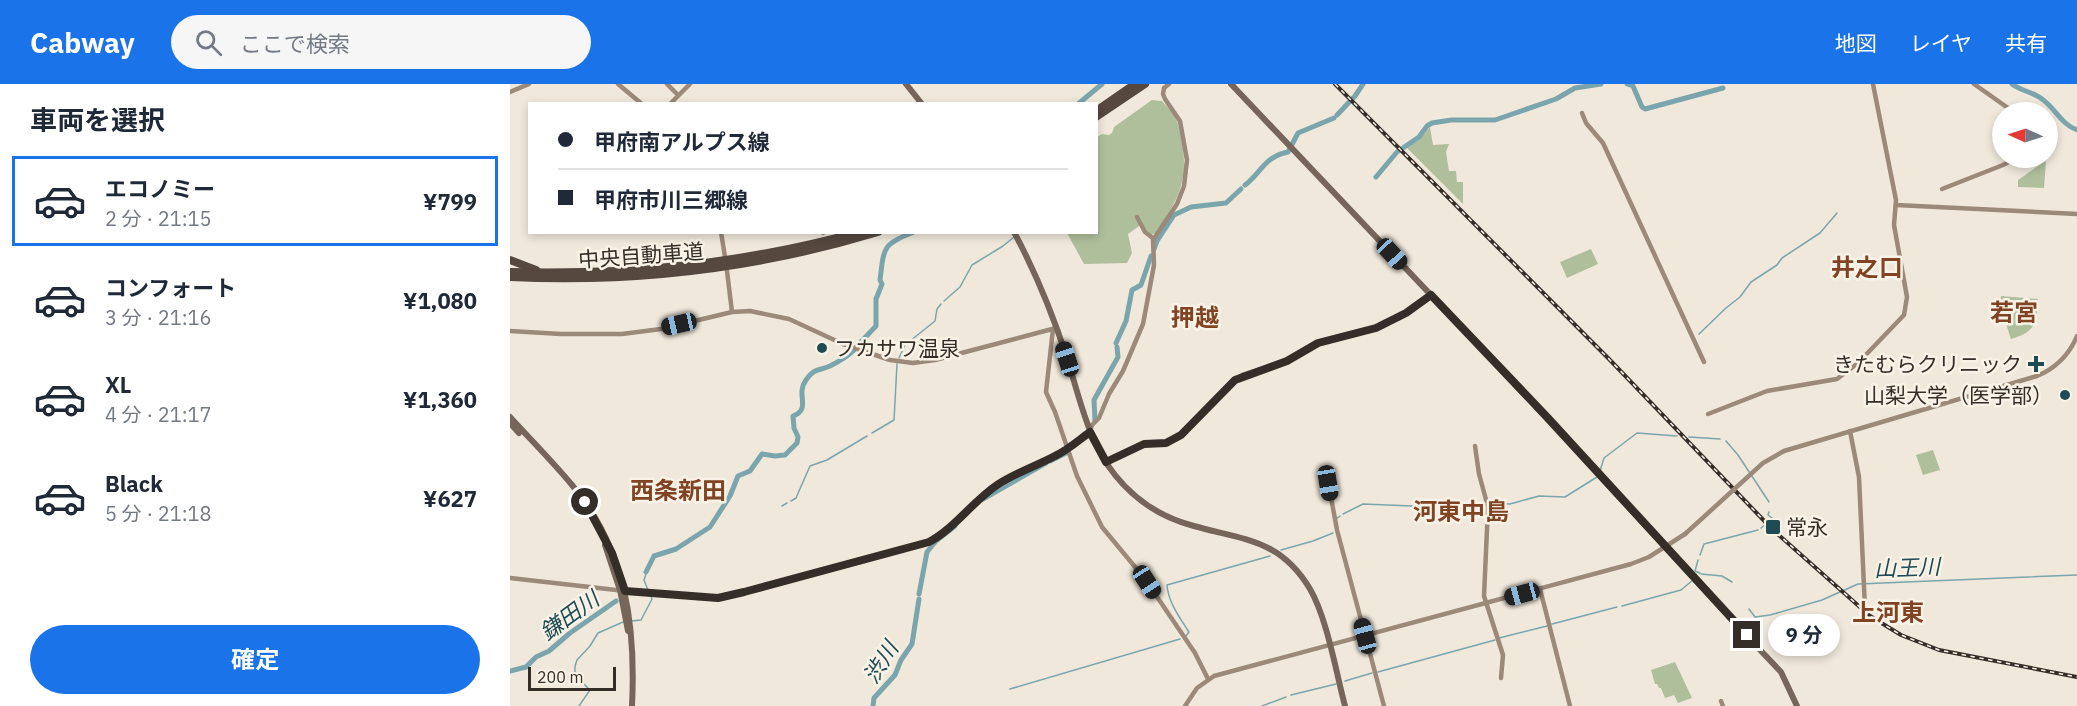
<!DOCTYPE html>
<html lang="ja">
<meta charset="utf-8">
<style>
:root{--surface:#fff;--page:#f6f6f7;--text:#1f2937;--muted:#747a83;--line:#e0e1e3;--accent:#1a73e8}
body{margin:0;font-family:"IBM Plex Sans","Noto Sans JP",sans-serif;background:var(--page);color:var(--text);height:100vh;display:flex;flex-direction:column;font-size:22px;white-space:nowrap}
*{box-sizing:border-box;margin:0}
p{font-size:20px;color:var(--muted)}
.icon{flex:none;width:33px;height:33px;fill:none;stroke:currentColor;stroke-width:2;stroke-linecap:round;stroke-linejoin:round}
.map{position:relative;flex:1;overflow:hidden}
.side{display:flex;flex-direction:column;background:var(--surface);width:510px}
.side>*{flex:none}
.top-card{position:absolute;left:18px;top:18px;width:570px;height:132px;border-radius:0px;box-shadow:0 3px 9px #0003;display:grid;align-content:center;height:132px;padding:0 30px;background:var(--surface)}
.needle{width:39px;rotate:273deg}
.tools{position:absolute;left:1482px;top:18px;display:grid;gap:12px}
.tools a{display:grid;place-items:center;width:66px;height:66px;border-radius:50%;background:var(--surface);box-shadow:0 3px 9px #0003;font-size:30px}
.scale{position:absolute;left:18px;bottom:15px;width:88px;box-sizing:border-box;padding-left:6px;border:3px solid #352d28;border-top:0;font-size:16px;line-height:21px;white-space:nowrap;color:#352d28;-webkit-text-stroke:4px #f8f2e7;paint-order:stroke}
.end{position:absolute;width:27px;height:27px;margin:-14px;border:8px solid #352d28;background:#fff;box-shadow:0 0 0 3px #fff}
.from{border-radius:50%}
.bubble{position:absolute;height:42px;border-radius:21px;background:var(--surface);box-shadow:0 3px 9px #0003;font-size:20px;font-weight:700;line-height:42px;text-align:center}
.car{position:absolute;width:18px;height:36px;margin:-18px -9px;border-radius:8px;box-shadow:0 0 4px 2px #0007;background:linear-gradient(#222 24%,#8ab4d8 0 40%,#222 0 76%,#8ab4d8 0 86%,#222 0)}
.top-card b{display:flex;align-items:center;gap:21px;height:57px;font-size:22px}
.top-card b+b{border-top:2px solid var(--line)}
.top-card i{width:15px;height:15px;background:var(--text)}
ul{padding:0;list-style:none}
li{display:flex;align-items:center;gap:18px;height:90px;margin:0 12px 9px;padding:0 18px;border:3px solid transparent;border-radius:0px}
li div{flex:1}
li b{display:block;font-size:22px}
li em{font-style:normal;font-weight:700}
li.selected{border-color:var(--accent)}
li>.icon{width:54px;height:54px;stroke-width:1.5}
h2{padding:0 30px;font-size:27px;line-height:72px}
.primary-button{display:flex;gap:12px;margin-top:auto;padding:12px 30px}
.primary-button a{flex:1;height:69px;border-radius:36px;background:var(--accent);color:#fff;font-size:24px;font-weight:700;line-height:69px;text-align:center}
header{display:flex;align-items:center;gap:36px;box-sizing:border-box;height:84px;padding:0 30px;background:var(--accent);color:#fff}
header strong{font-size:28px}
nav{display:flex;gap:33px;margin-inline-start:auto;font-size:21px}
.search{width:420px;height:54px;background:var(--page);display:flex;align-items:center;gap:15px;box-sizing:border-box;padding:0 21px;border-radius:33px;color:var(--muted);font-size:22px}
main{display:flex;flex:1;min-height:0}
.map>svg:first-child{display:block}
</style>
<header>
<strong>Cabway</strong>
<div class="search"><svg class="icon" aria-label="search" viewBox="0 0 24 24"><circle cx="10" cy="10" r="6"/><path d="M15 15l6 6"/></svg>ここで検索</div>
<nav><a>地図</a><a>レイヤ</a><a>共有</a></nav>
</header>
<main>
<section class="side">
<h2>車両を選択</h2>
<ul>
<li class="selected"><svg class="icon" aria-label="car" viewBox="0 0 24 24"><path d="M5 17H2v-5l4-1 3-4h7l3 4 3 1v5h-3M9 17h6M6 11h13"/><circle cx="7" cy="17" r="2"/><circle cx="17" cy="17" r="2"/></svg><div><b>エコノミー</b><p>2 分 · 21:15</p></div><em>¥799</em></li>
<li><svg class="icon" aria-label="car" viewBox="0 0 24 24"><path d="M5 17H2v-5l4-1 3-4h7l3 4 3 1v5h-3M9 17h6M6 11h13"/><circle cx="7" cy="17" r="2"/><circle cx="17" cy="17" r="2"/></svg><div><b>コンフォート</b><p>3 分 · 21:16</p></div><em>¥1,080</em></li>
<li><svg class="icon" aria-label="car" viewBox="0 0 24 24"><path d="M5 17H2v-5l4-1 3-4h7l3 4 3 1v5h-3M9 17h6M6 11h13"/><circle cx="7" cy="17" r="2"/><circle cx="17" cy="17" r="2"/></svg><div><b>XL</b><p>4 分 · 21:17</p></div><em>¥1,360</em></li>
<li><svg class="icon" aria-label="car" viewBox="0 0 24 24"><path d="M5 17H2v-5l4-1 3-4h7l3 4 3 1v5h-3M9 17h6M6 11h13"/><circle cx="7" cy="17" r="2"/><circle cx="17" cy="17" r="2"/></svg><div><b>Black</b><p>5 分 · 21:18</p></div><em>¥627</em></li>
</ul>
<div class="primary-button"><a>確定</a></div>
</section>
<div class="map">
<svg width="1567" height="622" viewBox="0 0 1567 622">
<rect width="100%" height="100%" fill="#f0e8db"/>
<g fill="#afbf9c">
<path d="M642 16 652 17C656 22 661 26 664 31 669 38 670 50 672 58 679 99 667 115 647 149L640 151 632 140 618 150 622 169 617 179 574 180 557 149 586 148 587 53 592 50 599 51 602 49 604 43Z"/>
<polygon points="920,43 923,61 939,60 936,68 939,87 946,87 947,98 953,98 953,120 896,63 909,56"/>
<polygon points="1535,77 1536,78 1534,104 1508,103 1508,96"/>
<polygon points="1081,165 1088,180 1057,194 1050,178"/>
<path d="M1491 212 1528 215C1527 238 1526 248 1501 255L1490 221Z"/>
<polygon points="1423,366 1430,386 1413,391 1406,371"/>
<polygon points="1165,578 1182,614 1168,619 1164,611 1155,614 1151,604 1149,604 1147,600 1145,600 1141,586"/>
</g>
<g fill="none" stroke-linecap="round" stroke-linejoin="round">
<g stroke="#7ba5ac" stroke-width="1.5">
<polyline points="434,217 450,203 462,181 493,162 504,153"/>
<polyline points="1189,250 1216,224 1230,213 1241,198 1267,181 1272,174 1310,149 1327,129"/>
<polyline points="389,274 395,261 425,237 427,225 431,220"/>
<polyline points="362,349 384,336 387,280"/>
<polyline points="1179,353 1210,355"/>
<polyline points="1216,357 1228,371 1259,418"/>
<polyline points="1090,387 1094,374 1127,349 1167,352"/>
<polyline points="281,417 286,414 300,382 317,376 357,352"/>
<polyline points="980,419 1000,420 1029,412 1055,413 1087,393"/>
<polyline points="272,422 277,419"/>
<polyline points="1259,428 1258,431 1262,434 1260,436"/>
<polyline points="833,430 853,420 902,422 974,419"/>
<polyline points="826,435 830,432"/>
<polyline points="1251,444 1255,441"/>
<polyline points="771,466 803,457 823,449"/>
<polyline points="1190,471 1194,460 1248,446"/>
<polyline points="1188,476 1185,487 1190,489"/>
<polyline points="1191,490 1212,492 1222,498"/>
<polyline points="138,506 134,496 139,481"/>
<polyline points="1112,522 1171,506 1183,496"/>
<polyline points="1239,525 1245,533 1260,531 1312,516 1348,500 1567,491"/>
<polyline points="121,537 131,536 142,515 140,510"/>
<polyline points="1042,540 1107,523"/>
<path d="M676 552 679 548C670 534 658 518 657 501L760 472"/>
<polyline points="989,554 1037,542"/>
<polyline points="868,588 985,556"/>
<polyline points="835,597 862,589"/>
<polyline points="500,605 670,555"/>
<polyline points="781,611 826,600"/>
<polyline points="69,622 80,606 65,591 65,582 67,576 80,562 88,549 113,538"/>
<polyline points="752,622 776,613"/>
</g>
<g stroke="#7ba5ac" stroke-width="5">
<polyline points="1117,0 1123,2 1132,23 1135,25 1213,4"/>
<path d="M1502 0C1511 7 1523 8 1532 15 1545 24 1552 41 1567 46"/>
<polyline points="568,20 592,0"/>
<polyline points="827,31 845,12 853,0"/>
<polyline points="866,93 887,68 909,53 917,42 922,39 941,36 985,36 1046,15 1065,4 1091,0"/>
<path d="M735 101C751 89 754 73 778 68L788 49 824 34"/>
<polyline points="644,165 647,157 664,131 681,123 716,119 731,105"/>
<polyline points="606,259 616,237 622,206 631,201 641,172"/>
<path d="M347 262 366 242V215L372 200 370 196C374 164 372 160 404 148"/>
<polyline points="585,337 584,316 608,273 607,263"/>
<polyline points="540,377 556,369"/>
<polyline points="473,415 536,379"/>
<path d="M136 488 144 472 166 465 200 443 220 412 228 392 240 387 252 370 265 372 275 371 287 359 288 353 284 344 283 332C302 325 285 311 296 296 304 284 309 287 320 282 328 278 338 272 344 266"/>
<polyline points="409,510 417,468 426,457 445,442"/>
<polyline points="0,587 16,583 26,573 39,567 60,549 106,517"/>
<polyline points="363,622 364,614 385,591 391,576 402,560 409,515"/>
</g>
<g stroke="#9b8979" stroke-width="4.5">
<polyline points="108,0 132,20"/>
<polyline points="157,0 168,11"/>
<polyline points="1464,0 1498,24 1510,28"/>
<polyline points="0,8 19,0"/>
<polyline points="160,20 180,0"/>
<polyline points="1072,29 1076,39 1093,59 1194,278"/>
<polyline points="1538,46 1540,50 1538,52"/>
<polyline points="1432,105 1493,81 1506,74"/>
<polyline points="1386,121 1567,130"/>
<polyline points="627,133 635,148 644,155"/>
<polyline points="211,148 215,173"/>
<polyline points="313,149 314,148"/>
<polyline points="217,187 222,228"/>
<polyline points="543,245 536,308 545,328 567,392 592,443 635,495 685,569 698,595"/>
<polyline points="0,247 51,250 112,250 151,245 222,228 240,227 279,235 333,260 380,276 403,279 425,276 546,244"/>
<polyline points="1198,330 1257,307 1327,295 1348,279 1394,231 1397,213 1384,141 1386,116 1363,0"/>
<polyline points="1340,347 1349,393 1355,525"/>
<polyline points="965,362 969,390 978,423 974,512 993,571 991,594"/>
<path d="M1274 367 1527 292C1546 284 1559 271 1567 252"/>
<polyline points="595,378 635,360 656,359 667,355 725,296 732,291 777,277 808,259 866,244 896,229 921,211"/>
<polyline points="816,386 827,446 874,622"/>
<polyline points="0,494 115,507 208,514 234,509 419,458 442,443 479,407 496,395 557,365 580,348 582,341 589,334 599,310 613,287 633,240 644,181 643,156 667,120 674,102 677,76 670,37 655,15 653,10 654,4 659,0"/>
<polyline points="1030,505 1060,622"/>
<polyline points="1211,617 1213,622"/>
<polyline points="675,622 687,604 704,592 1121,480 1139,473 1175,450"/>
</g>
<g stroke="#766659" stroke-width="6">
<polyline points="396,0 412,20"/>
<polyline points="721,0 992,286 1253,569 1271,588 1287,622"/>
<path d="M504 148C526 189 543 231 557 274 570 315 578 357 605 391 625 416 653 434 684 442 734 456 770 455 800 505 817 534 826 588 835 622"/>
<path d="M0 333C21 356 43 378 62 401 116 466 126 541 122 622"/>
<polyline points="0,339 9,349"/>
<polyline points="95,461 110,506 118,547"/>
</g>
<g stroke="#55483f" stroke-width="8">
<polyline points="586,27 625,0"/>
<polyline points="586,33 635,0"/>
<polyline points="0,176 26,186"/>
<path d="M0 188C123 191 231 180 349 148"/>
<path d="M0 193C125 199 249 184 368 148"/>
</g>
<g stroke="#352d28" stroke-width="4">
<polyline id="rail" points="825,0 1099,275 1262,445 1360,532 1391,551 1429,566 1567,593"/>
</g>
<use href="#rail" stroke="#f8f2e7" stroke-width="1.5" stroke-dasharray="4.5" stroke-linecap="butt"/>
<polyline stroke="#9b8979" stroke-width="4.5" points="1175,450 1253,379 1274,367"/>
</g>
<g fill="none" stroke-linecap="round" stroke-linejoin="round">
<path stroke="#352d28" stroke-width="8" d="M75 418 102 469 115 507 208 514 234 508 419 458C445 444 462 418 487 401 505 389 526 382 545 372 558 366 569 356 580 348L596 378 634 360 656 359 671 351 725 296 777 277 808 259 866 244 896 229 921 211 1038 334 1237 551"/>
</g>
<g fill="#1f4b54" stroke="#f8f2e7" stroke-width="2">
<circle cx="312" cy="264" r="6"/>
<path d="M1523 271h6v6h6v6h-6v6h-6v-6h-6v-6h6z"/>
<circle cx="1555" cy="311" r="6"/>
<rect x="1255" y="435" width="16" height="16" rx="3"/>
</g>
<g text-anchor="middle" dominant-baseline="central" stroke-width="5" stroke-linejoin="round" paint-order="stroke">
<g font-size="21" fill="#352d28" stroke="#f8f2e7">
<text transform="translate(131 171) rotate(-4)">中央自動車道</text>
</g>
<g font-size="21" fill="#352d28" stroke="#f8f2e7" text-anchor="start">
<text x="324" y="264">フカサワ温泉</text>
<text x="1512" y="280" text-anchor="end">きたむらクリニック</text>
<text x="1543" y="311" text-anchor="end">山梨大学（医学部）</text>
<text x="1276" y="443">常永</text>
</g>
<g font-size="22" font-style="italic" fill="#1f4b54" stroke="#f8f2e7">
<text transform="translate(1397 483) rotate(-2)">山王川</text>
<text transform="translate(59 531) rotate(-36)">鎌田川</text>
<text transform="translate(370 578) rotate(-58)">渋川</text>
</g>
<g font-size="24" font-weight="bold" fill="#804324" stroke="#f8f2e7">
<text x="1357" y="183">井之口</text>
<text x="1504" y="228">若宮</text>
<text x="685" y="233">押越</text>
<text x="168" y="406">西条新田</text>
<text x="951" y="427">河東中島</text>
<text x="1378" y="528">上河東</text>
</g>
</g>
</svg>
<div class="tools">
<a><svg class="needle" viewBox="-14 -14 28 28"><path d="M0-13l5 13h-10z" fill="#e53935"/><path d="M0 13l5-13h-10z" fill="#747a83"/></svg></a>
</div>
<div class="scale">200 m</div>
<i class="end from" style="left:75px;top:418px"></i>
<i class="end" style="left:1237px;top:551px"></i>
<div class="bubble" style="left:1258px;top:530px;width:72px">9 分</div>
<i class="car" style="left:882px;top:170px;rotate:137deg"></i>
<i class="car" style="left:169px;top:240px;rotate:257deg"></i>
<i class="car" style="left:557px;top:275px;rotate:342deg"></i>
<i class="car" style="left:818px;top:399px;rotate:171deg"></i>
<i class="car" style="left:637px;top:498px;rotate:147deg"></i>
<i class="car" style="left:1012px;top:510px;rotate:255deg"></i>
<i class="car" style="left:855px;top:552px;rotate:345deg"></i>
<div class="top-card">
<b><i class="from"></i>甲府南アルプス線</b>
<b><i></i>甲府市川三郷線</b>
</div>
</div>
</main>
